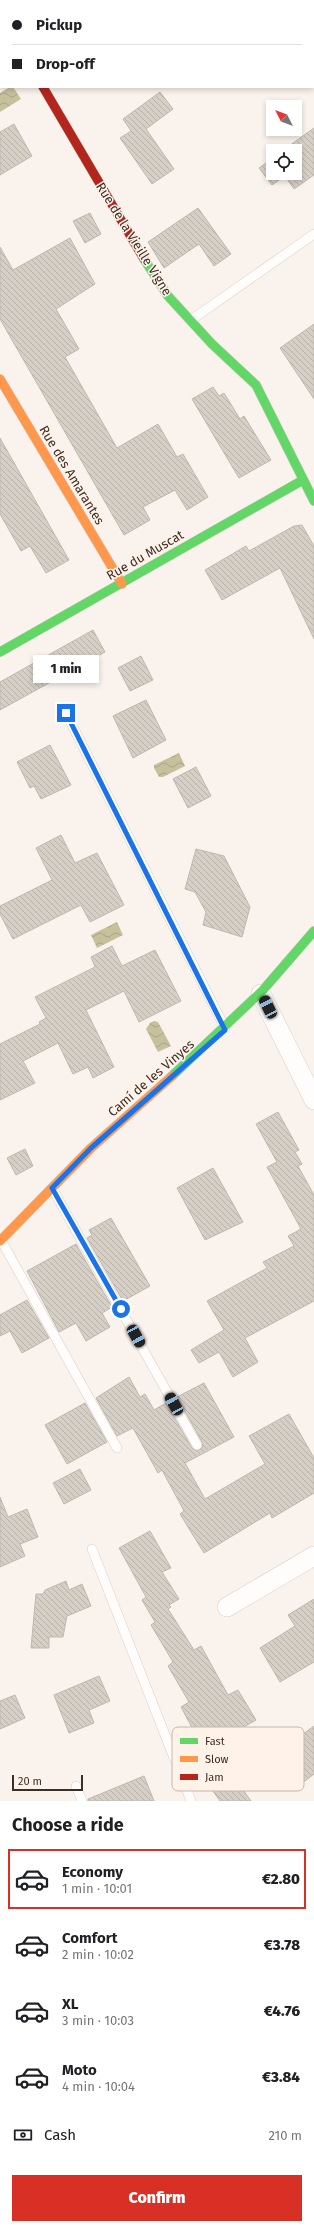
<!DOCTYPE html>
<meta charset="utf-8">
<style>
:root{--surface:#fff;--page:#f2f2f2;--text:#202124;--muted:#757577;--line:#e0e0e0;--accent:#d93025}
body{margin:0;font-family:"Fira Sans",sans-serif;background:var(--page);color:var(--text);height:100vh;display:flex;flex-direction:column;font-size:15px;white-space:nowrap}
*{box-sizing:border-box;margin:0}
p{font-size:13px;color:var(--muted)}
.icon{flex:none;width:22px;height:22px;fill:none;stroke:currentColor;stroke-width:2;stroke-linecap:round;stroke-linejoin:round}
.map{position:relative;height:1801px;overflow:hidden}
.panel{display:flex;flex-direction:column;background:var(--surface);flex:1}
.panel>*{flex:none}
.hud{position:absolute;left:0px;top:0px;width:314px;height:88px;box-shadow:0 2px 6px #0003;display:grid;align-content:center;height:88px;padding:0 12px;background:var(--surface)}
.needle{width:26px;rotate:312deg}
.buttons{position:absolute;left:266px;top:100px;display:grid;gap:8px}
.buttons a{display:grid;place-items:center;width:36px;height:36px;border-radius:0px;background:var(--surface);box-shadow:0 2px 6px #0003;font-size:20px}
.scale{position:absolute;left:12px;bottom:10px;width:71px;box-sizing:border-box;padding-left:4px;border:2px solid #3a2e25;border-top:0;font-size:11px;line-height:14px;white-space:nowrap;color:#3a2e25;-webkit-text-stroke:3px #fff2e8;paint-order:stroke}
.end{position:absolute;width:18px;height:18px;margin:-9px;border:5px solid #1a73e8;background:#fff;box-shadow:0 0 0 2px #fff}
.from{border-radius:50%}
.bubble{position:absolute;height:28px;border-radius:0px;background:var(--surface);box-shadow:0 2px 6px #0003;font-size:13px;font-weight:800;line-height:28px;text-align:center}
.car{position:absolute;width:12px;height:24px;margin:-12px -6px;border-radius:5px;box-shadow:0 0 3px 1px #0007;background:linear-gradient(#222 24%,#8ab4d8 0 40%,#222 0 76%,#8ab4d8 0 86%,#222 0)}
.hud b{display:flex;align-items:center;gap:14px;height:38px;font-size:15px}
.hud b+b{border-top:1px solid var(--line)}
.hud i{width:10px;height:10px;background:var(--text)}
ul{padding:0;list-style:none}
li{display:flex;align-items:center;gap:12px;height:60px;margin:0 8px 6px;padding:0 4px;border:2px solid transparent;border-radius:0px}
li div{flex:1}
li b{display:block;font-size:15px}
li em{font-style:normal;font-weight:800}
li.active{border-color:var(--accent)}
li>.icon{width:36px;height:36px;stroke-width:1.5}
h2{padding:0 12px;font-size:18px;line-height:48px}
.pay{display:flex;align-items:center;gap:10px;height:44px;padding:0 12px;font-size:15px}
.pay p{margin-inline-start:auto}
.action{display:flex;gap:8px;margin-top:auto;padding:8px 12px}
.action a{flex:1;height:46px;border-radius:0px;background:var(--accent);color:#fff;font-size:16px;font-weight:800;line-height:46px;text-align:center}
.map>svg:first-child{display:block}
</style>
<div class="map">
<svg width="314" height="1801" viewBox="0 0 314 1801">
<defs>
<pattern id="water-waves" width="16" height="10" patternUnits="userSpaceOnUse"><rect width="16" height="10" fill="#c6c09c"/><path d="M0 5q4-4 8 0t8 0" fill="none" stroke="#aba586"/></pattern>
<pattern id="building-back-hatch" width="6" height="6" patternUnits="userSpaceOnUse"><rect width="6" height="6" fill="#d5cfc6"/><path d="M-1 5l2 2M0 0l6 6M5-1l2 2" fill="none" stroke="#b8b2aa"/></pattern>
</defs>
<rect width="100%" height="100%" fill="#faf3ed"/>
<g fill="url(#water-waves)">
<polygon points="10,87 13,87 21,99 0,112 0,93"/>
<polygon points="179,753 185,766 163,777 159,777 154,768 154,765"/>
<polygon points="117,922 123,935 97,948 91,935"/>
<polygon points="154,1021 158,1022 171,1046 158,1052 146,1029 150,1023"/>
</g>
<g fill="url(#building-back-hatch)" stroke="#beb8af">
<polygon points="160,92 173,109 146,129 174,169 152,184 120,138 131,131 123,119"/>
<polygon points="14,124 32,156 0,175 0,132"/>
<polygon points="314,128 314,175 294,189 285,176 272,185 259,168 273,158 273,173 295,173 295,151 282,151"/>
<polygon points="198,208 231,254 214,266 199,244 164,268 148,242"/>
<polygon points="90,213 101,234 85,243 73,221"/>
<polygon points="70,238 95,284 56,309 79,349 65,357 117,448 158,424 177,457 183,454 208,497 187,510 175,490 143,507 150,520 124,535 0,319 0,247 13,270"/>
<polygon points="314,324 314,399 280,348"/>
<polygon points="213,387 219,396 224,393 240,419 244,416 271,460 239,478 192,399"/>
<polygon points="0,438 69,560 46,573 30,546 21,551 0,514"/>
<polygon points="302,525 314,546 314,639 280,568 222,600 205,570 246,546 249,551 294,526"/>
<polygon points="93,630 105,652 0,710 0,682"/>
<polygon points="141,656 153,680 130,691 118,668"/>
<polygon points="146,700 166,740 133,758 113,716"/>
<polygon points="50,745 71,785 41,799 34,786 30,788 17,762"/>
<polygon points="196,767 211,796 188,808 173,779"/>
<polygon points="61,835 75,863 97,853 124,905 90,922 81,905 13,939 0,914 0,906 52,880 36,848"/>
<polygon points="196,849 224,856 250,907 242,937 203,925 206,912 195,892 185,889"/>
<polygon points="112,946 122,966 155,950 181,1001 139,1022 124,991 86,1010 114,1067 93,1078 88,1067 73,1074 58,1043 23,1061 35,1083 0,1100 0,1044 40,1024 39,1022 46,1018 35,997 95,967 91,957"/>
<polygon points="278,1112 299,1150 295,1152 302,1164 298,1166 314,1195 314,1301 245,1338 258,1362 233,1377 219,1352 199,1363 191,1350 224,1330 207,1301 267,1268 263,1262 294,1246 288,1236 301,1229 267,1167 277,1162 256,1124"/>
<polygon points="25,1149 33,1166 16,1175 7,1158"/>
<polygon points="213,1168 243,1222 205,1240 177,1188"/>
<polygon points="111,1218 150,1286 123,1301 87,1238 92,1235 89,1230"/>
<polygon points="76,1244 112,1307 102,1313 110,1327 86,1341 76,1323 59,1332 27,1271"/>
<polygon points="27,1300 49,1338 22,1353 10,1331 0,1336 0,1315"/>
<polygon points="129,1377 140,1397 145,1394 154,1410 166,1403 192,1448 197,1451 202,1448 202,1442 177,1397 204,1383 234,1437 185,1463 205,1499 265,1464 249,1436 289,1414 314,1458 314,1493 272,1518 270,1513 204,1553 180,1514 184,1511 162,1470 158,1473 133,1428 117,1436 96,1398"/>
<polygon points="85,1403 107,1442 67,1464 45,1425"/>
<polygon points="80,1469 91,1490 64,1504 53,1483"/>
<polygon points="0,1497 8,1517 27,1509 38,1537 20,1544 25,1556 0,1567"/>
<polygon points="150,1531 171,1568 162,1572 179,1599 169,1605 171,1607 168,1609 194,1650 201,1646 228,1695 238,1690 256,1720 221,1740 227,1749 207,1761 195,1741 198,1739 181,1707 189,1702 168,1666 173,1662 151,1625 155,1622 142,1600 146,1597 119,1548"/>
<polygon points="66,1581 69,1590 82,1584 91,1606 67,1616 63,1637 49,1637 49,1648 31,1648 36,1594 43,1594 45,1590"/>
<polygon points="314,1599 314,1662 280,1682 260,1648 295,1626 288,1615"/>
<polygon points="99,1676 110,1701 89,1710 94,1723 69,1733 54,1695"/>
<polygon points="15,1695 25,1718 0,1729 0,1701"/>
<polygon points="314,1726 314,1774 293,1790 270,1758"/>
<polygon points="227,1767 251,1801 220,1801 206,1781"/>
<polygon points="144,1776 154,1801 88,1801 88,1799"/>
</g>
<g fill="none" stroke-linecap="round" stroke-linejoin="round">
<g stroke="#d7cec6" stroke-width="10">
<g id="lane">
<polyline points="191,320 314,234"/>
<polyline points="66,713 225,1028"/>
<polyline points="52,1188 197,1445"/>
<polyline points="1,1240 117,1448"/>
<polyline points="92,1549 191,1801"/>
<polyline points="76,1786 82,1801"/>
</g>
</g>
<g stroke="#d7cec6" stroke-width="20">
<g id="street">
<polyline points="0,13 1,15"/>
<polyline points="261,994 314,1100"/>
<polyline points="227,1607 314,1556"/>
</g>
</g>
<g stroke="#d7cec6" stroke-width="10">
<g id="fast">
<polyline points="144,259 168,296 212,344 256,385 314,501"/>
<polyline points="0,652 303,480"/>
<polyline points="172,1076 263,990 314,931"/>
</g>
</g>
<g stroke="#d7cec6" stroke-width="10">
<g id="slow">
<polyline points="0,379 122,584"/>
<polyline points="0,1241 91,1148 172,1076"/>
</g>
</g>
<g stroke="#d7cec6" stroke-width="10">
<polyline id="jam" points="43,87 144,259"/>
</g>
<use href="#lane" stroke="#fefdfc" stroke-width="9"/>
<use href="#street" stroke="#fefdfc" stroke-width="19"/>
<use href="#fast" stroke="#63d668" stroke-width="9"/>
<use href="#slow" stroke="#ff974d" stroke-width="9"/>
<use href="#jam" stroke="#b3261e" stroke-width="9"/>
</g>
<g fill="none" stroke-linecap="round" stroke-linejoin="round">
<polyline stroke="#1a73e8" stroke-width="5" points="66,713 225,1030 91,1148 52,1188 121,1309"/>
</g>
<g text-anchor="middle" dominant-baseline="central" stroke-width="3" stroke-linejoin="round" paint-order="stroke">
<g font-size="13" fill="#3a2e25" stroke="#fff2e8">
<text transform="translate(134 239) rotate(58)">Rue de la Vieille Vigne</text>
<text transform="translate(72 475) rotate(59)">Rue des Amarantes</text>
<text transform="translate(145 555) rotate(-30)">Rue du Muscat</text>
<text transform="translate(151 1078) rotate(-41)">Camí de les Vinyes</text>
</g>
</g>
<rect x="172" y="1727" width="132" height="64" rx="6" fill="#fff2e8" stroke="#c4b7ae" stroke-width="1"/>
<rect x="180" y="1738" width="18" height="6" fill="#63d668"/>
<rect x="180" y="1756" width="18" height="6" fill="#ff974d"/>
<rect x="180" y="1774" width="18" height="6" fill="#b3261e"/>
<g font-size="11" fill="#3a2e25">
<text x="205" y="1745">Fast</text>
<text x="205" y="1763">Slow</text>
<text x="205" y="1781">Jam</text>
</g>
</svg>
<div class="buttons">
<a><svg class="needle" viewBox="-14 -14 28 28"><path d="M0-13l5 13h-10z" fill="#e53935"/><path d="M0 13l5-13h-10z" fill="#757577"/></svg></a>
<a><svg class="icon" aria-label="locate" viewBox="0 0 24 24"><circle cx="12" cy="12" r="6"/><path d="M12 2v4M12 18v4M2 12h4M18 12h4"/></svg></a>
</div>
<div class="scale">20 m</div>
<i class="end from" style="left:121px;top:1309px"></i>
<i class="end" style="left:66px;top:713px"></i>
<div class="bubble" style="left:33px;top:655px;width:66px">1 min</div>
<i class="car" style="left:268px;top:1007px;rotate:334deg"></i>
<i class="car" style="left:136px;top:1336px;rotate:151deg"></i>
<i class="car" style="left:174px;top:1404px;rotate:331deg"></i>
<div class="hud">
<b><i class="from"></i>Pickup</b>
<b><i></i>Drop-off</b>
</div>
</div>
<section class="panel">
<h2>Choose a ride</h2>
<ul>
<li class="active"><svg class="icon" aria-label="car" viewBox="0 0 24 24"><path d="M5 17H2v-5l4-1 3-4h7l3 4 3 1v5h-3M9 17h6M6 11h13"/><circle cx="7" cy="17" r="2"/><circle cx="17" cy="17" r="2"/></svg><div><b>Economy</b><p>1 min · 10:01</p></div><em>€2.80</em></li>
<li><svg class="icon" aria-label="car" viewBox="0 0 24 24"><path d="M5 17H2v-5l4-1 3-4h7l3 4 3 1v5h-3M9 17h6M6 11h13"/><circle cx="7" cy="17" r="2"/><circle cx="17" cy="17" r="2"/></svg><div><b>Comfort</b><p>2 min · 10:02</p></div><em>€3.78</em></li>
<li><svg class="icon" aria-label="car" viewBox="0 0 24 24"><path d="M5 17H2v-5l4-1 3-4h7l3 4 3 1v5h-3M9 17h6M6 11h13"/><circle cx="7" cy="17" r="2"/><circle cx="17" cy="17" r="2"/></svg><div><b>XL</b><p>3 min · 10:03</p></div><em>€4.76</em></li>
<li><svg class="icon" aria-label="car" viewBox="0 0 24 24"><path d="M5 17H2v-5l4-1 3-4h7l3 4 3 1v5h-3M9 17h6M6 11h13"/><circle cx="7" cy="17" r="2"/><circle cx="17" cy="17" r="2"/></svg><div><b>Moto</b><p>4 min · 10:04</p></div><em>€3.84</em></li>
</ul>
<div class="pay"><svg class="icon" aria-label="cash" viewBox="0 0 24 24"><path d="M3 7h18v10H3z"/><circle cx="12" cy="12" r="2"/></svg>Cash<p>210 m</p></div>
<div class="action"><a>Confirm</a></div>
</section>
